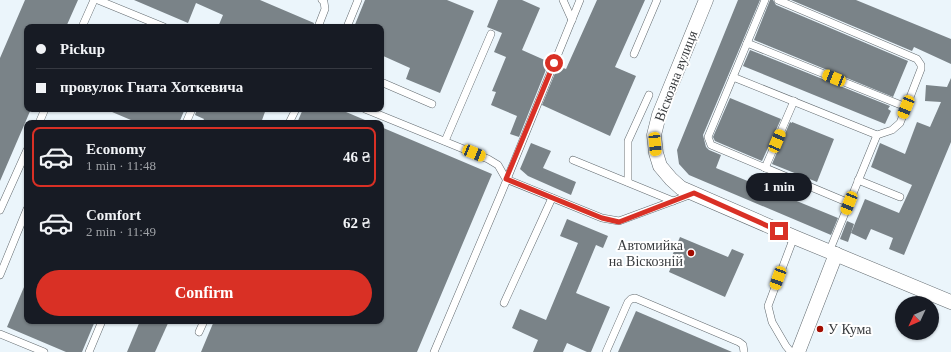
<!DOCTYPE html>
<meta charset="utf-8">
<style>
:root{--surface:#171b24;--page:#20242c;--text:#f1f3f6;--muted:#9ea1a6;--line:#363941;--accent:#d93025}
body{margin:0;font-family:"Times New Roman",serif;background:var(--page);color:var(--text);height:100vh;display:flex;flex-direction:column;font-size:15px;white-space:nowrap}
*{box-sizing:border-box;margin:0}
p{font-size:13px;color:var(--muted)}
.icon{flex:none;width:22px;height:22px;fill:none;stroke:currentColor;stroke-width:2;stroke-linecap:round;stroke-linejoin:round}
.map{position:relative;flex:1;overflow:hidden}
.panel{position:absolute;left:24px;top:120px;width:360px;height:204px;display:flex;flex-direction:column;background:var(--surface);border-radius:8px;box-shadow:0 1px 3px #0004}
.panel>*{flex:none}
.hud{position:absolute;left:24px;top:24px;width:360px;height:88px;border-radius:8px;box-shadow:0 1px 3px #0004;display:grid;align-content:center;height:88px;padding:0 12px;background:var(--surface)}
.needle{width:26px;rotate:226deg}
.tools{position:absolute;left:895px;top:296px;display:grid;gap:8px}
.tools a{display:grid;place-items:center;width:44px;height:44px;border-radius:50%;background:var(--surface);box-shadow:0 1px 3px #0004;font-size:20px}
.end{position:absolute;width:18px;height:18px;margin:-9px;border:5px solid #d93025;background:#fff;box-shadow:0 0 0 2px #fff}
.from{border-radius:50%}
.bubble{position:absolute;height:28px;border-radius:14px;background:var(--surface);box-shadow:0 1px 3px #0004;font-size:13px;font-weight:800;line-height:28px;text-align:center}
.car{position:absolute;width:12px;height:24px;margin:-12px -6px;border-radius:5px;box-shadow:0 0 3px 1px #0007;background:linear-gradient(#f5c518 24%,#345 0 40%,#f5c518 0 76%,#345 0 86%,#f5c518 0)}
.hud b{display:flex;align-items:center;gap:14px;height:38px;font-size:15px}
.hud b+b{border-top:1px solid var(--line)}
.hud i{width:10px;height:10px;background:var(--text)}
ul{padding:7px 0 0;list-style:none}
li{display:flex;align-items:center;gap:12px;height:60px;margin:0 8px 6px;padding:0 4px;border:2px solid transparent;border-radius:8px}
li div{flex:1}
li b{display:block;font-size:15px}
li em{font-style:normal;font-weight:800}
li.on{border-color:var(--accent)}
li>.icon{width:36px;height:36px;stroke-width:1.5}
.action{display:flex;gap:8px;margin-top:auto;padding:8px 12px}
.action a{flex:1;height:46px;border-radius:24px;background:var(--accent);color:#fff;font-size:16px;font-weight:800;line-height:46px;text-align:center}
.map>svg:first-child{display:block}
</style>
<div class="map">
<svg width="951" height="352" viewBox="0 0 951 352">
<rect width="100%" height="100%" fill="#ebf5fb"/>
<g fill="#7a8388">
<polygon points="25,0 78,0 66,27 27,27 27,109 31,109 0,181 0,58"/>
<polygon points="134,0 260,0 314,23 313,27 218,27 223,15 196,3 188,23"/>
<polygon points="365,0 447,0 474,11 440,93 406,79 410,68 381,55 381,27 354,27"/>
<polygon points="498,0 522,0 540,8 522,50 549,62 519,137 510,134 517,116 491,105 496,92 492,91 506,57 494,52 502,33 487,27"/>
<polygon points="597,0 645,0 615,67 636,76 610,136 542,105 558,66 566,69"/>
<polygon points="738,0 760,0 703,135 706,147 709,150 721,155 716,168 838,218 831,235 689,175 679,164 677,150"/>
<polygon points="770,0 773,0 776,5 908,61 893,97 754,40"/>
<polygon points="791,0 856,0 951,39 951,64 914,47 912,51"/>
<polygon points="750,50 890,106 888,109 891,111 885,124 743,66"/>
<polygon points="951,78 951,142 904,255 889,249 893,238 871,229 866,240 851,233 865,199 899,213 912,185 871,167 880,143 905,154 917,122 930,127 941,102 925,101 926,85 947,87"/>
<polygon points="730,98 781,119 762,161 715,141 713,137"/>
<polygon points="105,109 187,109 185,112 184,111 179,123 138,123"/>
<polygon points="197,109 266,109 261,123 202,123 204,119 195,115"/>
<polygon points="303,109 339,109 372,123 297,123"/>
<polygon points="790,122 792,123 792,122 834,139 817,182 772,164"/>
<polygon points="381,127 492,174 417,352 201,352 214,321 381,321"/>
<polygon points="531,143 551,151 543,168 576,182 571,195 528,176 520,169"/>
<polygon points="567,219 608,236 603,248 596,245 576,293 610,307 591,352 587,352 567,343 563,352 533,352 538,340 512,328 520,309 546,320 578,243 560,236"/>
<polygon points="847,221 854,224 848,242 840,239"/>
<polygon points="680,237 728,257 732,249 744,254 725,297 669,272 675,257 672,256"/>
<polygon points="27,280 27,321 95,321 82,352 66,352 7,327"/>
<polygon points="636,311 732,352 618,352"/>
<polygon points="140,321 169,321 155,352 127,352"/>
</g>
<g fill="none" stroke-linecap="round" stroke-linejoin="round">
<g stroke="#626a6f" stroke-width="8">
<g id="service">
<polyline points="98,0 164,27"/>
<polyline points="563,0 572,20"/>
<polyline points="778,0 917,59 921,65 921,69 900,123 892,130 877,135 733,77 708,137 711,145 849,203"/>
<polyline points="82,27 94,0"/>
<polyline points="318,27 325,9 324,2 322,0"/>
<polyline points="347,27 358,0"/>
<polyline points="747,43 906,107"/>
<polyline points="634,54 657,0"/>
<polyline points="733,77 765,0"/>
<polyline points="381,82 432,104"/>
<polyline points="365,109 488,159 498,165 506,179 602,218 619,221 692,194"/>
<polyline points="39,123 45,109"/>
<polyline points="186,123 192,109"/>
<polyline points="289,123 296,109"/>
<polyline points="445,141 491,34"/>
<polyline points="573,160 673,201"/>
<polyline points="765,168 794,101"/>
<polyline points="858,180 900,197"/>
<polyline points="628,182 628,141 649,95"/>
<polyline points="0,210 27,150"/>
<polyline points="829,252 877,135"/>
<polyline points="0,275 27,209"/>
<polyline points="504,303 552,198"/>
<polyline points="199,332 204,321"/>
<polyline points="0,334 44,352"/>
<polyline points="89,352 102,321"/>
<polyline points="434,352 501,194 580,0"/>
<polyline points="606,352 628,302 631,299 635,298 739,342 743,345 744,352"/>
<polyline points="791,352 786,346 772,322 768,306 794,237"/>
</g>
</g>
<g stroke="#626a6f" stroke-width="15">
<g id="minor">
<polyline points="706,0 659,115 654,135 656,153 660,166 671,179 681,188 794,237 951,302"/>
<polyline points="798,352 836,254"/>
</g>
</g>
<use href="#service" stroke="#fff" stroke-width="7"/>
<use href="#minor" stroke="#fff" stroke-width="14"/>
</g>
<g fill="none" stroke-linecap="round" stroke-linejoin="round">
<polyline stroke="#d93025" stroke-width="5" points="554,63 506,179 602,218 619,222 694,193 779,231"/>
</g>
<g fill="#a20c00" stroke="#fff" stroke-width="1.5">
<circle cx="691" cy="253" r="4"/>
<circle cx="820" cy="329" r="4"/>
</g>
<g text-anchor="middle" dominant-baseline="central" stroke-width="4" stroke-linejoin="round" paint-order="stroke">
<g font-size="14" fill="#393c3f" stroke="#fff">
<text transform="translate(676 76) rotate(-69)">Віскозна вулиця</text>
</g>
<g font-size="14" fill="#393c3f" stroke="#fff" text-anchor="end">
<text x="683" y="245">Автомийка<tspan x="683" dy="16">на Віскозній</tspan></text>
<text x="828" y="329" text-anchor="start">У Кума</text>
</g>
</g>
</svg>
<div class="tools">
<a><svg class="needle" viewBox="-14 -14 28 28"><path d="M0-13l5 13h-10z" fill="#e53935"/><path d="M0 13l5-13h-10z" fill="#9ea1a6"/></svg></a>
</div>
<i class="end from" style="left:554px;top:63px"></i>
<i class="end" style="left:779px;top:231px"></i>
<div class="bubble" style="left:746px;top:173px;width:66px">1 min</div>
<i class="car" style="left:834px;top:78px;rotate:292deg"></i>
<i class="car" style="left:906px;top:107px;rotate:202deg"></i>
<i class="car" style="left:777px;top:141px;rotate:23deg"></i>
<i class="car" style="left:655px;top:144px;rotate:175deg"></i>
<i class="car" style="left:474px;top:153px;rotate:112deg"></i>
<i class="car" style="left:849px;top:203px;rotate:202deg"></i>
<i class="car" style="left:778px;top:278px;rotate:200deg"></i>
<div class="hud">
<b><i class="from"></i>Pickup</b>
<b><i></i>провулок Гната Хоткевича</b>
</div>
<section class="panel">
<ul>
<li class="on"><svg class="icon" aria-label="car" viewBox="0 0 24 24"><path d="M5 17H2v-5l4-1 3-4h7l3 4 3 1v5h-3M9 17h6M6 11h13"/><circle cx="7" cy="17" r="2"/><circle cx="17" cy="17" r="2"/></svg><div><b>Economy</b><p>1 min · 11:48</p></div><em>46 ₴</em></li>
<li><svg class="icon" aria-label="car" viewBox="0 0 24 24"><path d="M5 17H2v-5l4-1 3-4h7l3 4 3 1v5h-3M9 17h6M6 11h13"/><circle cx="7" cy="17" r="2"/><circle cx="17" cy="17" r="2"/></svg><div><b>Comfort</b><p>2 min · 11:49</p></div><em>62 ₴</em></li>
</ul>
<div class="action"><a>Confirm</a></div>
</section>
</div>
